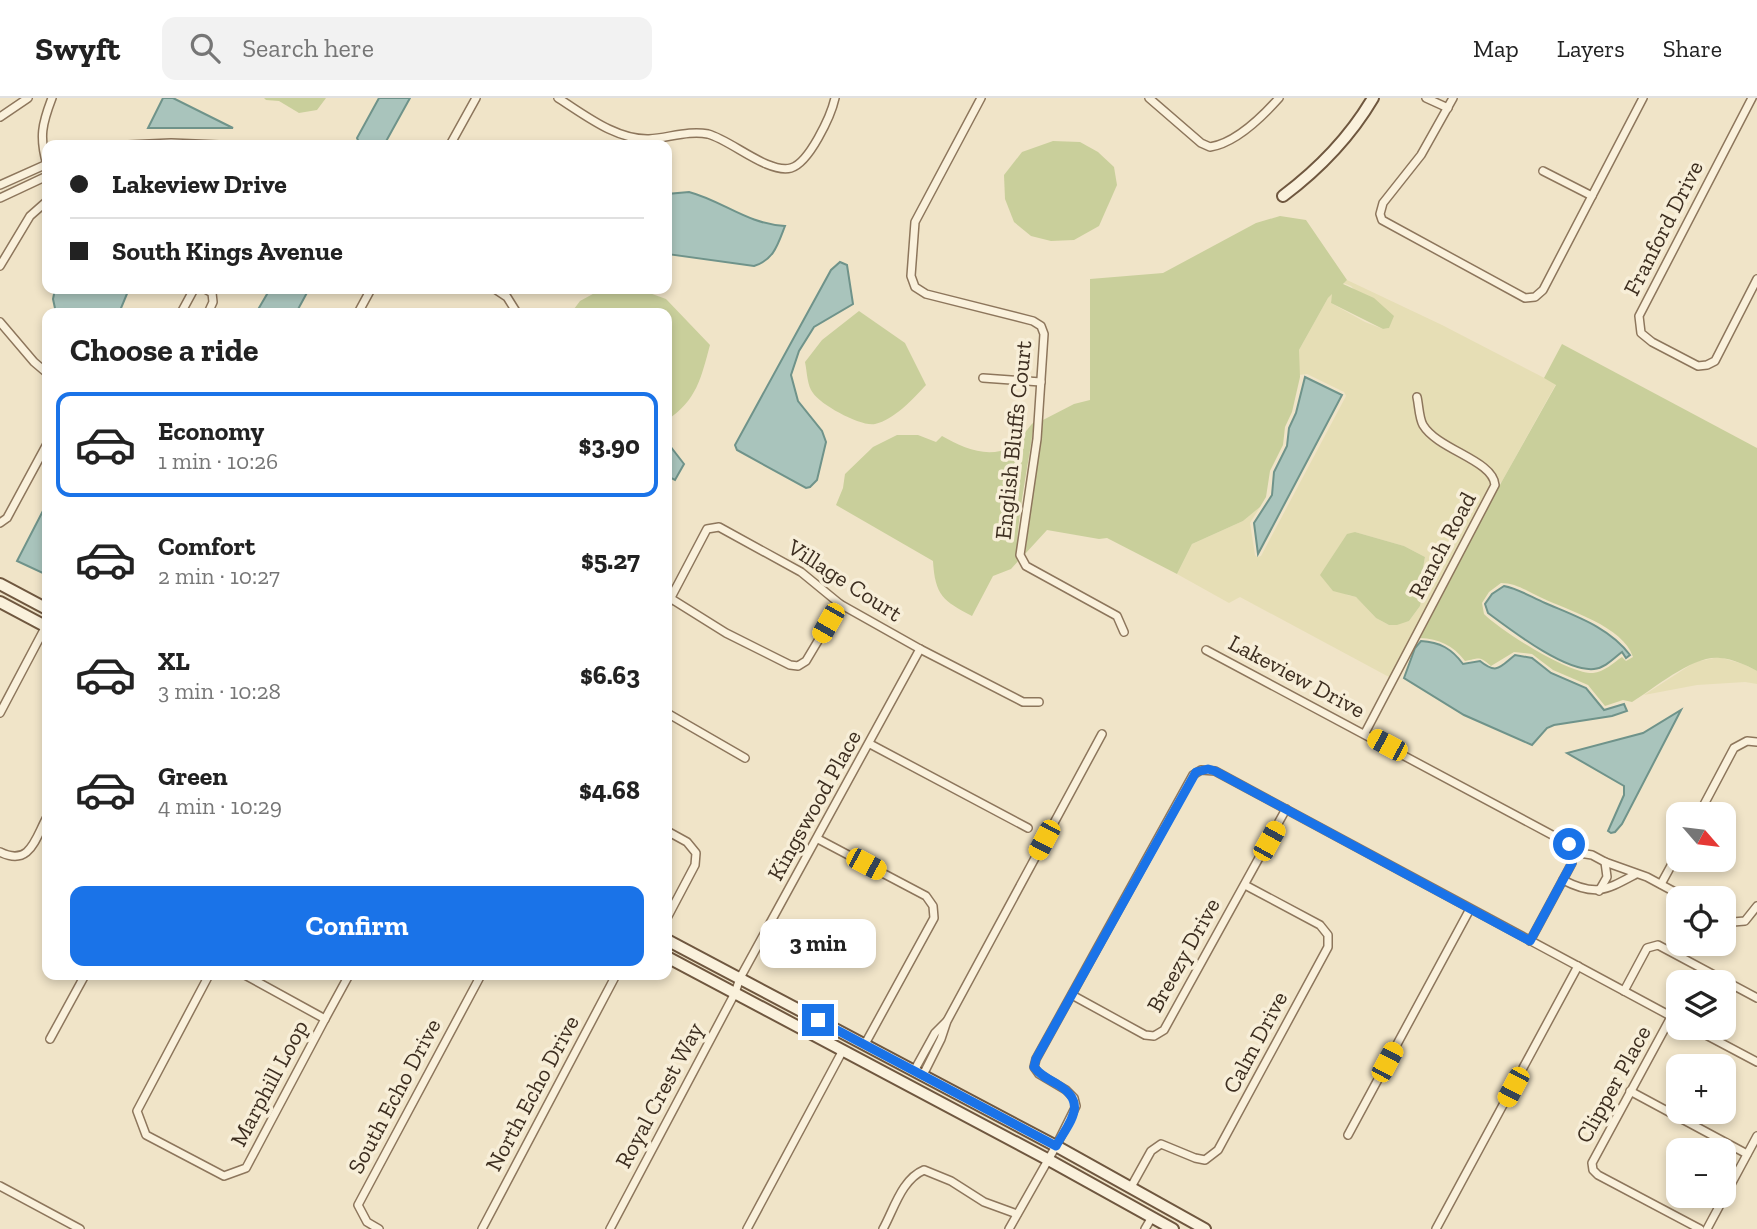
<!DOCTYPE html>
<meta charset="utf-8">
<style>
:root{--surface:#fff;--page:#f2f2f2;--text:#222;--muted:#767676;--line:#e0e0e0;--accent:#1a73e8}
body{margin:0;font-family:"Zilla Slab",serif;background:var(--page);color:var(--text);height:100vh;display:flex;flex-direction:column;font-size:26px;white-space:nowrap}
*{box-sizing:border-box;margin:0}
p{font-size:23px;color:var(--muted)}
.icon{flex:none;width:38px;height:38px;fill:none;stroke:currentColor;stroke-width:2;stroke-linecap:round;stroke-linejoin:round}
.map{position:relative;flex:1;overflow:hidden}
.side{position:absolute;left:42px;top:210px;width:630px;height:672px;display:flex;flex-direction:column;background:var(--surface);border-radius:14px;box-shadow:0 4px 10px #0003}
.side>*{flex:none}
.hud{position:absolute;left:42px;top:42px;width:630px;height:154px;border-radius:14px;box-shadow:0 4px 10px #0003;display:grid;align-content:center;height:154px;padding:0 28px;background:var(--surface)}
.needle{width:46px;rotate:118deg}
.controls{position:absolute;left:1666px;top:704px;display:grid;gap:14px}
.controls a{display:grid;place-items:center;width:70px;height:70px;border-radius:14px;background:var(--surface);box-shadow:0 4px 10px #0003;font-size:35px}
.end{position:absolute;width:32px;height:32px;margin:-16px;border:9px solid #1a73e8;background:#fff;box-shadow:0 0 0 4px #fff}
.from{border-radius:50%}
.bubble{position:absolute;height:49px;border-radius:14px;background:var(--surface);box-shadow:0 4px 10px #0003;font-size:23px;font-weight:700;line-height:49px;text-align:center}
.car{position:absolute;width:21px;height:42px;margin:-21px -10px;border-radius:9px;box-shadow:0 0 5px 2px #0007;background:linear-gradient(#f5c518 24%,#345 0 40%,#f5c518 0 76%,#345 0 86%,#f5c518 0)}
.hud b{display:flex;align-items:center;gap:24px;height:66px;font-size:26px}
.hud b+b{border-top:2px solid var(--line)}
.hud i{width:18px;height:18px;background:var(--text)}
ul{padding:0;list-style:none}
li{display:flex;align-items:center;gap:21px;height:105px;margin:0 14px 10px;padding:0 14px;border:4px solid transparent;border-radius:14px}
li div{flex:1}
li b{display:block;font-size:26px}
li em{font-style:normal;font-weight:700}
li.selected{border-color:var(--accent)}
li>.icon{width:63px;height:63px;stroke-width:1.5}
h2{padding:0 28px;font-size:32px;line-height:84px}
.cta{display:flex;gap:14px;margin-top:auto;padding:14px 28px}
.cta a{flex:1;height:80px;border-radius:14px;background:var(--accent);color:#fff;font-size:28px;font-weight:700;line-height:80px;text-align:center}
header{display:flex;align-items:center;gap:42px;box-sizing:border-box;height:98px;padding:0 35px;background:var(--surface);border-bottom:2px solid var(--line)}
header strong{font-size:33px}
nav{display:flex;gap:38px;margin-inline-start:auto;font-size:24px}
.search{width:490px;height:63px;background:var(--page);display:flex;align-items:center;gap:18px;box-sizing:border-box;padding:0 24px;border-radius:14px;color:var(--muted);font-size:26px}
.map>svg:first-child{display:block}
</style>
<header>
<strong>Swyft</strong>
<div class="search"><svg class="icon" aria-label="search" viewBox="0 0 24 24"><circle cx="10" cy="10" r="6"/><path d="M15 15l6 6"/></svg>Search here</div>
<nav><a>Map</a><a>Layers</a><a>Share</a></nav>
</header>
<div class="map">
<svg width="1757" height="1131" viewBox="0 0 1757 1131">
<rect width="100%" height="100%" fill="#f0e4c8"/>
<g fill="#e6deb5" fill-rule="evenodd">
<path d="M1347 182 1442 227 1556 286 1501 385 1489 368 1441 341 1426 325 1420 295 1412 296 1418 327 1435 346 1484 374 1490 382 1491 386 1389 579 1240 499 1229 505 1177 476 1192 446 1243 423 1260 409 1250 425 1255 457 1257 459 1261 458 1346 298 1344 294 1307 276 1299 277V252L1328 200 1333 194 1331 205 1365 224 1383 231 1389 230 1351 188 1343 185ZM1355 434 1404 448 1425 459 1422 476 1427 482 1420 508 1409 523 1389 527 1376 520 1356 499 1347 497 1328 467 1341 446Z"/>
<polygon points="1719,559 1743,566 1757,573 1757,586 1745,584 1697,587 1644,597 1695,564"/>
</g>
<g fill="#c9cf9b" fill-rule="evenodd">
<polygon points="264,0 326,0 317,12 299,15 279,3 266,2"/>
<polygon points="1053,43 1080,44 1098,54 1114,69 1117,87 1099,128 1074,142 1051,143 1031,138 1014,124 1005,101 1004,77 1022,54"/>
<polygon points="1280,118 1306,122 1347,182 1343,186 1374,200 1394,218 1389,230 1383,231 1331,205 1332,196 1328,200 1299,252 1300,279 1292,314 1285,329 1283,347 1270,373 1266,399 1260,409 1243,423 1192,446 1177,476 1107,440 1099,441 1047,432 1025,456 1043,322 1074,306 1090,302 1090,181 1163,175 1256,125"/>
<path d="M602 191 644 193 666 201 710 247C701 280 697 302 667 322V215H571L580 203Z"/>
<path d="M859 213 905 245 926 287C914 300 894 322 875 326 861 329 821 307 813 295 807 288 807 273 805 264L822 242Z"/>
<path d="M1562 246 1757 350V573C1746 567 1733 561 1720 560 1693 557 1655 590 1632 604L1623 602 1605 608 1588 587 1553 572 1532 556 1514 554 1491 568C1478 557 1479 561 1465 563 1453 547 1439 541 1420 540L1501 385 1556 287 1544 280ZM1501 485C1517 485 1528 494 1542 500 1569 513 1623 528 1633 559L1626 563 1622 559C1613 565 1604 574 1593 575 1569 576 1501 533 1484 516L1482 505 1489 494Z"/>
<path d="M1034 324C1032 350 1011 446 1019 462L1011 471 993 478 972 518C943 503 935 497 933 463L836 407 843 390 845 376 873 349 897 337H918L936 344 942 338C963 350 988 361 1011 349 1020 344 1027 330 1034 324Z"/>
<polygon points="1355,434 1404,448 1425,459 1422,476 1427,481 1420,508 1409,523 1397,527 1389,527 1376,520 1356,499 1333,493 1320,477 1347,436"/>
</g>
<g fill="#a9c4bc" stroke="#6f938a" stroke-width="2">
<polygon points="163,0 173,0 233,30 148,30"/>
<polygon points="379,0 410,0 384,47 360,47 357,40"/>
<path d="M689 94C723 103 747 126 785 128 778 146 774 162 754 168L667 156V96Z"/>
<polygon points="840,164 847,167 853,206 814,229 799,253 791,277 798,303 822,333 826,344 817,382 810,389 806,390 737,352 735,347 831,172"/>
<polygon points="55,191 129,191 119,215 56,215 53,201"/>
<polygon points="270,191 309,191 296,215 256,215"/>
<polygon points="1305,279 1342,297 1258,456 1254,425 1272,397 1274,374 1287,348 1289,330 1296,315"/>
<polygon points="667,344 684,366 675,382 667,378"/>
<polygon points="47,405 47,477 17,463"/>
<path d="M1504 488C1519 491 1531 499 1545 505 1575 518 1609 529 1630 557L1626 560 1622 554C1614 560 1605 570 1594 571 1565 574 1511 532 1488 515L1485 506 1492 496Z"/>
<path d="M1421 543C1440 544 1452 551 1463 566L1480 563C1497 577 1500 569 1515 557L1532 560 1551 575 1586 590 1604 612 1624 606 1627 613 1612 618 1554 627 1547 630 1532 647 1464 617 1404 580 1415 550Z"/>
<polygon points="1681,612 1622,726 1615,734 1611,735 1608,733 1624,697 1624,688 1567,655 1643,635"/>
</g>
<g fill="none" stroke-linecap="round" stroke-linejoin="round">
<g stroke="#8d765c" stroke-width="10">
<g id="street">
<path d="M558 0C585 17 616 42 649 41 668 40 689 32 708 36 731 42 768 76 791 70 809 65 831 18 835 0"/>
<polyline points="981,0 915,124 911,178 915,189 926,196 1033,223 1041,228 1044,236 1037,341 1020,457 1026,468 1117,518 1124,534"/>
<path d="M1149 0 1201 45 1210 49C1236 45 1262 19 1279 0"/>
<polyline points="1426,0 1448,10"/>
<polyline points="1453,0 1421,57 1383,105 1380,116 1382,122 1525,200 1535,199 1543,192 1643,0"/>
<polyline points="1752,0 1639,218 1641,235 1652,244 1698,268 1707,267 1715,263 1757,181"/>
<polyline points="0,19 28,0"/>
<polyline points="128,47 171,45 219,47"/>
<polyline points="450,47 476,0"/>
<path d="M47 67C39 39 42 26 52 0"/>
<polyline points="1543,73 1592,98"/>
<polyline points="0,87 47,66"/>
<polyline points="0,100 47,78"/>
<polyline points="0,168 30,118 47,103"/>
<polyline points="205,191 212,195 213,204 208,215"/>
<polyline points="495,191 507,199 517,215"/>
<polyline points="181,215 194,191"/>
<polyline points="358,215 371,191"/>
<polyline points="0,224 34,264 47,275"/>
<polyline points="983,280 1041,284"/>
<polyline points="0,425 7,420 47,346"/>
<polyline points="670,500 726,535 790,567 798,568 806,563 840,506"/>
<polyline points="667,507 707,431 719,429 801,474 840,506 920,551 1023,604 1039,604"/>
<polyline points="1206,552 1569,746 1572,750 1572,765 1530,843"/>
<polyline points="0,615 47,526"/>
<polyline points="667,615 745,660"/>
<path d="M1365 635 1495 387C1493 362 1438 352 1423 327 1419 320 1419 308 1417 299"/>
<polyline points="870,646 1028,730"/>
<polyline points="1699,716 1734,650 1747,643 1757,644"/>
<polyline points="667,733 687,744 696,755 695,767 667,820"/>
<polyline points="818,741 926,798 933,808 934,820 865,946"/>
<path d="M0 754C30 769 35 741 47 719"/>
<polyline points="1573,754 1592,757 1605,764 1647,779 1686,800"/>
<path d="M1563 782C1596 799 1606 792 1636 776"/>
<polyline points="1661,786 1678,755"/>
<polyline points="1599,793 1607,779 1605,764"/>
<polyline points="1724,820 1733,824 1745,823 1757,808"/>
<polyline points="209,877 137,1013 146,1037 224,1078 246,1070 325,921 245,877"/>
<polyline points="1624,893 1647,850 1658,847 1757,900"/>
<polyline points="1072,897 1145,937 1154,938 1164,932 1286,711"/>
<polyline points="1671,919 1592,1065 1593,1072 1598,1077 1700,1131"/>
<polyline points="325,921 349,877"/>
<polyline points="1691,929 1757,964"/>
<polyline points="50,941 85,877"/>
<polyline points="914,973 935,935 946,924"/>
<polyline points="923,977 941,941 947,923 1102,636"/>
<polyline points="1630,993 1747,1056"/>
<polyline points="1348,1037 1470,811"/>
<polyline points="0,1088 80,1131"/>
<polyline points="1131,1089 1151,1053 1161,1046 1195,1060 1205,1062 1218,1052 1328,849 1328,837 1320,827 1245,787"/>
<polyline points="379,1131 367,1124 358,1107 481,877"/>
<polyline points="482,1131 616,877"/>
<polyline points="610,1131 735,895 740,880 920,551"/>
<polyline points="747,1131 843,952"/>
<path d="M883 1131C894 1111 902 1081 924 1072L951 1083 984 1104 1017 1116"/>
<polyline points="1009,1131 1056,1048 1076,1008 1074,1000 1066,992 1039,976 1034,969 1036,961 1193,677 1201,672 1215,673 1678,922"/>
<polyline points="1145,1131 1152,1119"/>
<polyline points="1436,1131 1578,868"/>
<polyline points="1707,1131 1757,1038"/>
</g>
</g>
<g stroke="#6f573f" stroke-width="14">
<g id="secondary">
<path d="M1283 98C1319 71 1350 39 1373 0"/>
<polyline points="0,486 47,511"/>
<polyline points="0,504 47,529"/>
<polyline points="667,842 1056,1048 1205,1131"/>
<polyline points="667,859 1047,1061 1173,1131"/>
</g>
</g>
<use href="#street" stroke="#faf1dc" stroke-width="7"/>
<use href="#secondary" stroke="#faf1dc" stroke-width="10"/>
</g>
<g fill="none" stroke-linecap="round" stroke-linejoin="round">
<path stroke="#1a73e8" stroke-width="9" d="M818 922 1056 1048C1070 1023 1089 1005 1057 986 1048 981 1040 977 1034 969L1036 961 1196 674 1208 671 1215 673 1530 843 1572 765V750L1569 746"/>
</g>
<g text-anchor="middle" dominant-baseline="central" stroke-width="7" stroke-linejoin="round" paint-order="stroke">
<g font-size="23" fill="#3d2e20" stroke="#f7eed8">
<text transform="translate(1663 130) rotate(-63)">Franford Drive</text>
<text transform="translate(1013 342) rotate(-84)">English Bluffs Court</text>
<text transform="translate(1442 447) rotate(-62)">Ranch Road</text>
<text transform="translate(845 482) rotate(33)">Village Court</text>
<text transform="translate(1297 578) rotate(28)">Lakeview Drive</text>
<text transform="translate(814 707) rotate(-61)">Kingswood Place</text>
<text transform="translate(1183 857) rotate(-61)">Breezy Drive</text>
<text transform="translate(1255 944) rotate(-62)">Calm Drive</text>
<text transform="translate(269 985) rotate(-62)">Marphill Loop</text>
<text transform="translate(1613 986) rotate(-61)">Clipper Place</text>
<text transform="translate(532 995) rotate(-62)">North Echo Drive</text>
<text transform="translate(659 997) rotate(-62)">Royal Crest Way</text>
<text transform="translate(394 998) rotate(-62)">South Echo Drive</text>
</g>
</g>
</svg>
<div class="controls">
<a><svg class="needle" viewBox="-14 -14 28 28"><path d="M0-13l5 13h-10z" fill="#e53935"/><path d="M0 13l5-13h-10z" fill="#767676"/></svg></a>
<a><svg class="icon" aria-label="locate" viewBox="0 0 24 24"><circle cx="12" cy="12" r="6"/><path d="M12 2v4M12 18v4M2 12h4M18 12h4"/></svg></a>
<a><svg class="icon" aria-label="layers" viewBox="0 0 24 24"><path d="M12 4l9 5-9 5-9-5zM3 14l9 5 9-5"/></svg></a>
<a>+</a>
<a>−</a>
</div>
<i class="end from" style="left:1569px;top:746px"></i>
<i class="end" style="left:818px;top:922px"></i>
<div class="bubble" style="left:760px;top:821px;width:116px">3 min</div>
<i class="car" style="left:828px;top:525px;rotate:210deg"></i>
<i class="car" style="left:1387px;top:647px;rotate:298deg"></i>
<i class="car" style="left:1044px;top:742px;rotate:208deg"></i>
<i class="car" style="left:1269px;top:743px;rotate:29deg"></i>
<i class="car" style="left:866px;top:766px;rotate:118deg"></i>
<i class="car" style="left:1387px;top:964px;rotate:28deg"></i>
<i class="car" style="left:1513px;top:989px;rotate:208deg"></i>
<div class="hud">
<b><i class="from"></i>Lakeview Drive</b>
<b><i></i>South Kings Avenue</b>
</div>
<section class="side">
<h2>Choose a ride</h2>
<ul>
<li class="selected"><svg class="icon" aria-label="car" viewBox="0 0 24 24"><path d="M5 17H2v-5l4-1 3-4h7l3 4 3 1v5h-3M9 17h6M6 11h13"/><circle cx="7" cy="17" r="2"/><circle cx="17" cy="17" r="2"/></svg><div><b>Economy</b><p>1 min · 10:26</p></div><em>$3.90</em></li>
<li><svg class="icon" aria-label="car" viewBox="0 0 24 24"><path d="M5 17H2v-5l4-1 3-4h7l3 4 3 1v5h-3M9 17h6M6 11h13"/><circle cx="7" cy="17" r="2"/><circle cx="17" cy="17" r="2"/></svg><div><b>Comfort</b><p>2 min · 10:27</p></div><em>$5.27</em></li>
<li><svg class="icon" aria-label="car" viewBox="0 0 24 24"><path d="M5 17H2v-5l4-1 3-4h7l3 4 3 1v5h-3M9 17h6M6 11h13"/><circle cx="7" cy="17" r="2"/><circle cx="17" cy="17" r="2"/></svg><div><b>XL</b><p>3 min · 10:28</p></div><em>$6.63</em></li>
<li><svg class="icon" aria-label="car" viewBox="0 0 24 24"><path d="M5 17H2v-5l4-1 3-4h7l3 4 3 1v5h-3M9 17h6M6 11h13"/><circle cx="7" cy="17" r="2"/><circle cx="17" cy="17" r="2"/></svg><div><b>Green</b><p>4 min · 10:29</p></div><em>$4.68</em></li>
</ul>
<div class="cta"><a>Confirm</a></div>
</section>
</div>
